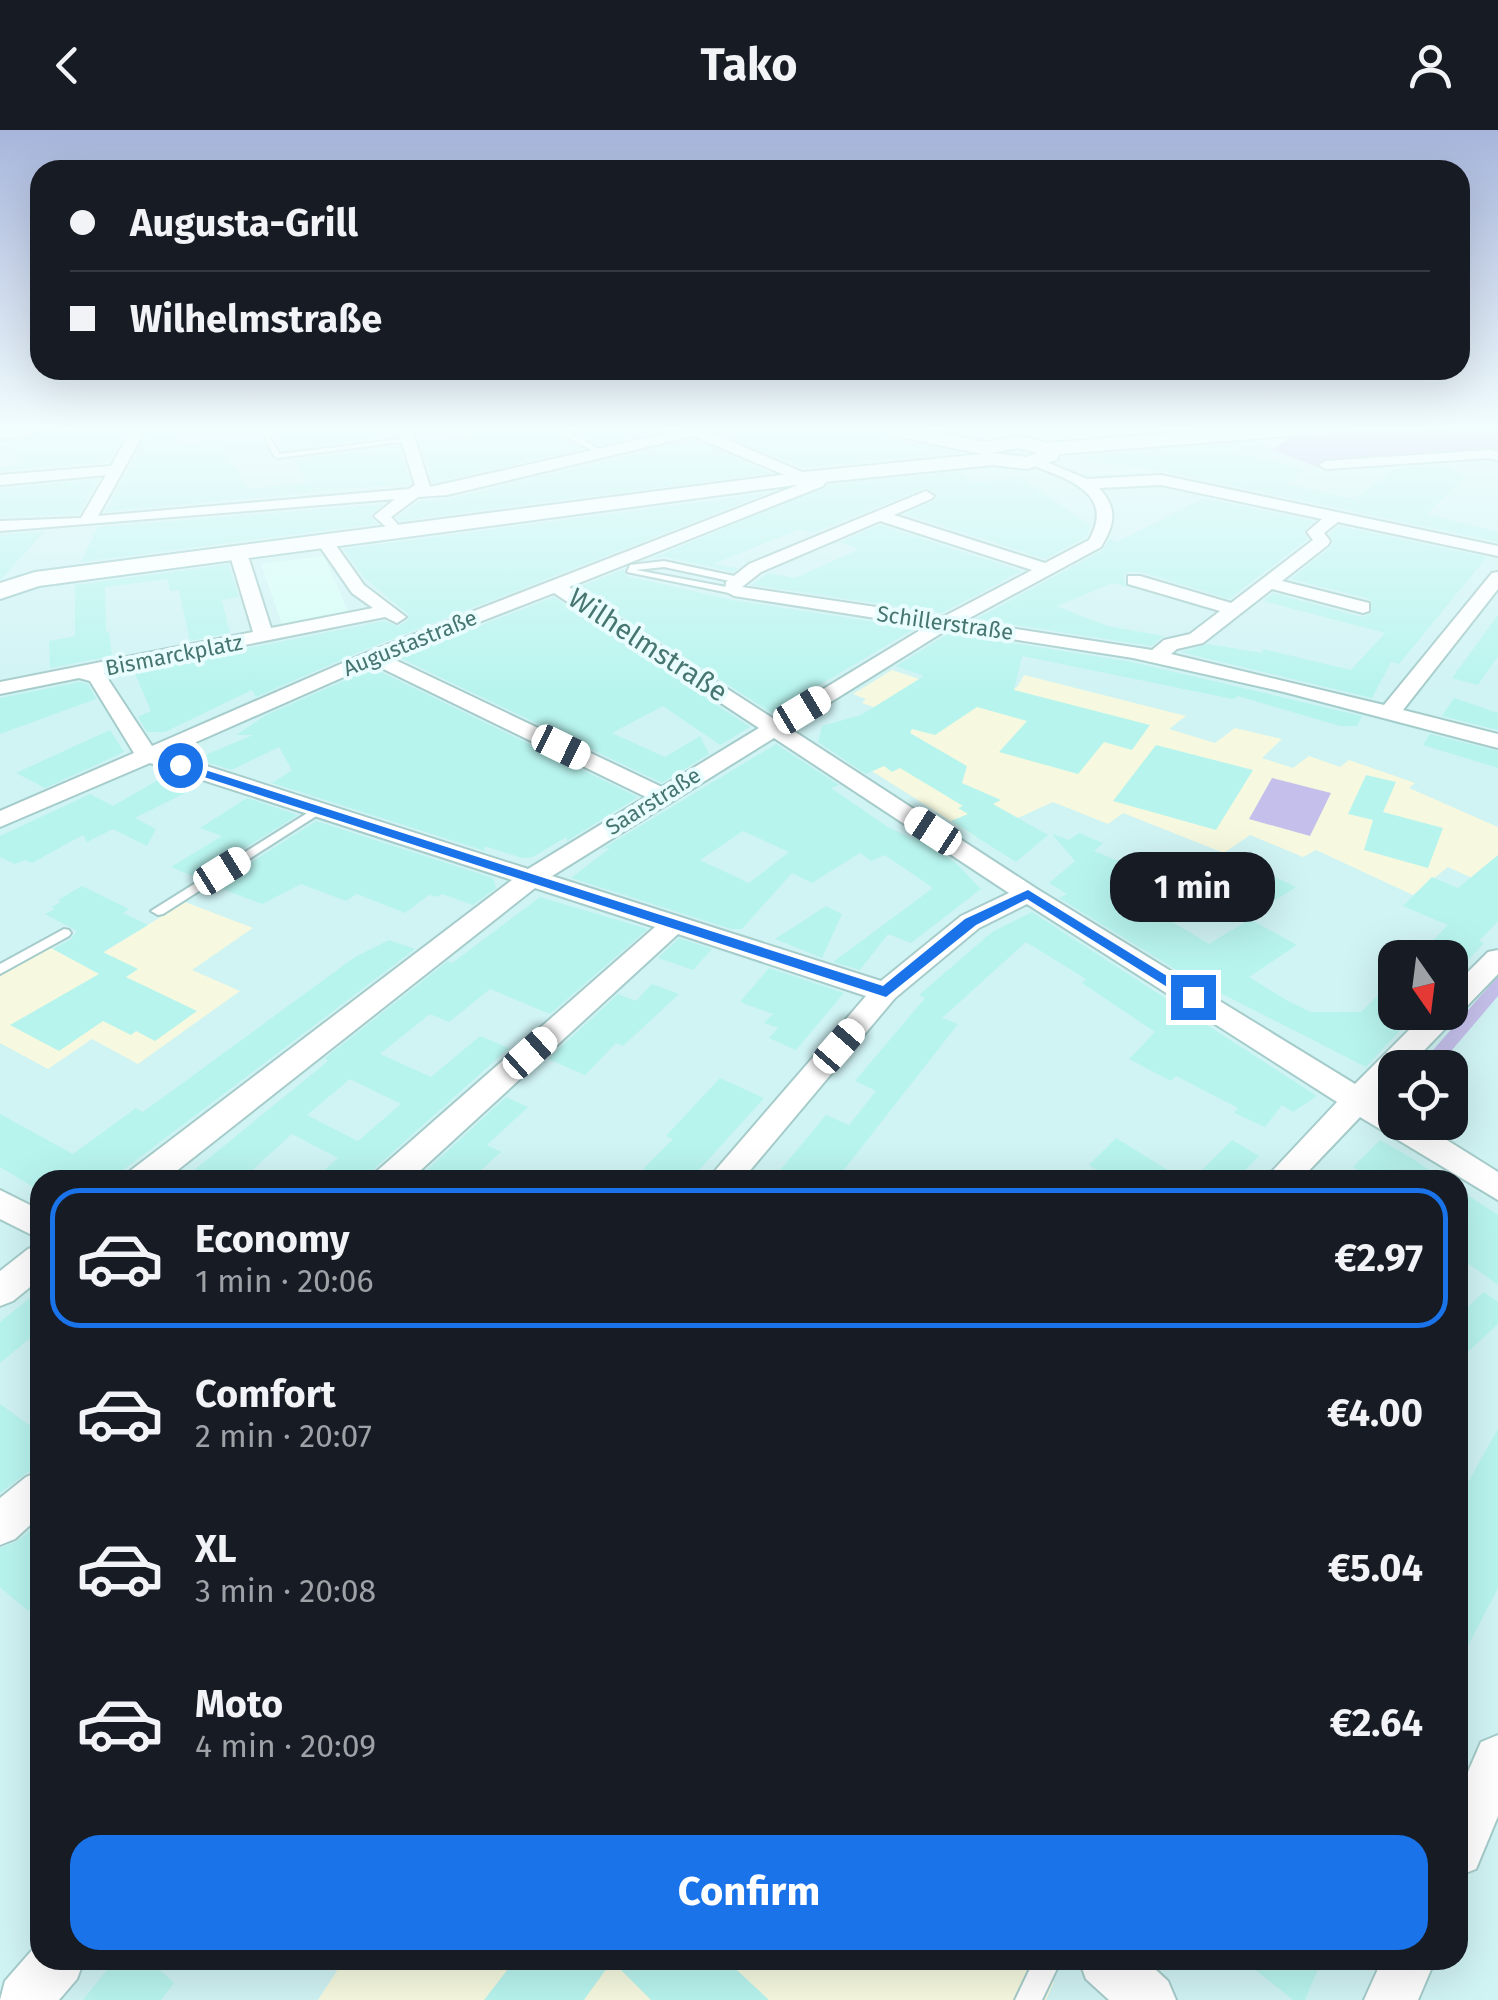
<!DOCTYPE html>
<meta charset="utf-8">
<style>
:root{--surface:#171b24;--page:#242831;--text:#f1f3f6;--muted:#9ea1a6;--line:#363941;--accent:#1a73e8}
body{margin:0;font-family:"Fira Sans",sans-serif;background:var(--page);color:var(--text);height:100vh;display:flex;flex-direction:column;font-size:38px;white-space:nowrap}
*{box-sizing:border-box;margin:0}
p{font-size:32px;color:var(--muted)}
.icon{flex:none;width:55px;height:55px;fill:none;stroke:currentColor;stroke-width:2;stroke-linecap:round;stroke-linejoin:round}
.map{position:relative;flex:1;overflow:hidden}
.side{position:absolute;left:30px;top:1040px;width:1438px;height:800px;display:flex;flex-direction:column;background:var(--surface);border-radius:30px;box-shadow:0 10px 40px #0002}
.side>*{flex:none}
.hud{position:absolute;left:30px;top:30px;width:1440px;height:220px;border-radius:30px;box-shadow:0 10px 40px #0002;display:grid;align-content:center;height:220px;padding:0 40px;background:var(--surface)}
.needle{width:65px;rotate:166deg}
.tools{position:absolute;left:1378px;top:810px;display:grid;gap:20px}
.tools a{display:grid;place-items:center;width:90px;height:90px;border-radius:20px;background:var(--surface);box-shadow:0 10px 40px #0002;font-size:50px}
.end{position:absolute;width:45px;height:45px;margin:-22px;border:12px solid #1a73e8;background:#fff;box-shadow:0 0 0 5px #fff}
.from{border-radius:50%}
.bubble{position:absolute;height:70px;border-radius:30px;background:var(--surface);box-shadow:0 10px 40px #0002;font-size:32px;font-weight:700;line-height:70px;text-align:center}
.car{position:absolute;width:30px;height:60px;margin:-30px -15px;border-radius:12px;box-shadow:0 0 8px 2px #0007;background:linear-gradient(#fff 24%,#345 0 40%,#fff 0 76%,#345 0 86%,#fff 0)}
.hud b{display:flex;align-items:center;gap:35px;height:95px;font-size:38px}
.hud b+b{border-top:2px solid var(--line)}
.hud i{width:25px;height:25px;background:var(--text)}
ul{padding:18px 0 0;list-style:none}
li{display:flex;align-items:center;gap:30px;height:140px;margin:0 20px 15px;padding:0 20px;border:5px solid transparent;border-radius:30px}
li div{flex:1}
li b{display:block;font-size:38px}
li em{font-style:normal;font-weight:700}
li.active{border-color:var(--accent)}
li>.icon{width:90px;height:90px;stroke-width:1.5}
.button{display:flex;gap:20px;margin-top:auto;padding:20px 40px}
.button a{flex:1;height:115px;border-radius:30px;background:var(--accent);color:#fff;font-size:40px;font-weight:700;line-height:115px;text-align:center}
header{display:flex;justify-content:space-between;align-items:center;height:130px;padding:0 40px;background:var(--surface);font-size:45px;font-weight:700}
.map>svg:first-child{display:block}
</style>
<header><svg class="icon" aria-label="back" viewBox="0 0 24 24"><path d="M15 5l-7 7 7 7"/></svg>Tako<svg class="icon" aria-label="person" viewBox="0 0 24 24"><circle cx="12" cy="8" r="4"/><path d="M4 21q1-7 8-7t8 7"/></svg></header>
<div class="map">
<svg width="1498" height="1870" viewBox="0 0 1498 1870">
<rect width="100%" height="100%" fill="#e2fafd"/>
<path fill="#d0f3f4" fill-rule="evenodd" d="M0 299H996L979 310 1000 314 1229 300 1329 341 1498 325V1870H0ZM1395 828H1450V882H1395ZM1395 938H1450V992H1395ZM40 1050H1458V1830H40Z"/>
<polygon fill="#d5fef6" points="324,426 353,492 285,503 261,434"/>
<g fill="#f6f9df">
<polygon points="892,540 994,574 1018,556 1024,545 1186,586 1169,599 1215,613 1235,598 1282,609 1262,628 1293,638 1309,626 1340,637 1349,630 1415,653 1409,658 1498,697 1498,760 1448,737 1413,765 1316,720 1303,727 1250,705 1224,723 1123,683 1108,694 1053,672 976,707 834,617 904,588 862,573 866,569 853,564"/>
<polygon points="185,772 253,798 192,840 240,861 138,934 92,909 48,939 0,913 0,846 49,817 83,835"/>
<polygon points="344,1830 1028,1830 1054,1852 1046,1870 318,1870"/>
</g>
<g fill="#c4c0eb">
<polygon points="1387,299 1498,299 1498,332 1486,328 1329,341 1272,320 1289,307"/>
<polygon points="1272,648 1331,663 1310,706 1249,689"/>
<polygon points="1498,846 1498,866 1441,933 1427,927"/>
</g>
<g fill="#b8f4ee" fill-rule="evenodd">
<polygon points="55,299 128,299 109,332 0,341 0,337 20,335 8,312"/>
<polygon points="150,299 185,299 177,315 218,309 248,359 307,353 293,330 399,316 411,353 105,382"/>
<polygon points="320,299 380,299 386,307 287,319 278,305"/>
<polygon points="485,299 555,299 556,305 582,319 433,353 420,311 494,304"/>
<polygon points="569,299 668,299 600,315"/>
<polygon points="876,299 889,309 926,316 922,319 932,325 803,338 715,301"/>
<polygon points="693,310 770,343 400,391 397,388 419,371 448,369"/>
<polygon points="1243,313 1231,322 1304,338 1287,354 1354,369 1395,339 1441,335 1465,347 1427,384 1498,402 1498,412 1162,341 1082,330 1082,326"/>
<polygon points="958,342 974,352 1021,348 1091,395 1086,407 1045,429 905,384 937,369 936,363 925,358 813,403 800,399 713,434 738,438 733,442 665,427 650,429 828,355"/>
<polygon points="99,349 79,384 0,387 0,359"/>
<polygon points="768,363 364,520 256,567 252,560 165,602 147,602 138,587 151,581 134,541 384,491 399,496 408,490 408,484 363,447 343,419"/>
<polygon points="1204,368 1314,391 1303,402 1308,409 1229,469 1141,442 1128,442 1124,446 1126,457 1113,453 1057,476 1107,496 1164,506 1151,516 976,489 1103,420 1110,408 1117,412"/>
<polygon points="383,374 370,386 377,394 81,432 98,397"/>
<polygon points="880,395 1022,441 942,483 751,455 768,443 795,448 859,419 840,412"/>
<polygon points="1339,396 1487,427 1399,534 1391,532 1372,568 1180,522 1208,514 1262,523 1263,519 1351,540 1385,503 1263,471 1273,463 1362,487 1372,483 1370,469 1290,449 1330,418 1333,413 1329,404"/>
<polygon points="45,401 2,448 0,449 0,405"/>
<polygon points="229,434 239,467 222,470 230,503 190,511 179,460 170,461 168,449 105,457 106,502 109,501 112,526 50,538 49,511 75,506 75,455"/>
<polygon points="624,439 626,446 733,470 916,498 772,583 577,458"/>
<polygon points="554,467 750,597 720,615 663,576 612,603 665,627 700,606 709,624 662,653 398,527"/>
<polygon points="1498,485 1498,526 1478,555 1452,548"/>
<polygon points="949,503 1132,532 1362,586 1357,596 1340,596 1238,566 1233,569 1022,526 1014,560 1150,595 1132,620 1104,612 1078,644 999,622 1027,591 977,577 935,605 912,599 910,603 967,636 962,653 1001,670 993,674 1048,705 1016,732 951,691 968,684 958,678 963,676 900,638 892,642 884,636 866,644 818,612 822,596 861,585 924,546 896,536"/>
<polygon points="373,538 638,667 567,711 566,707 533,727 522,728 484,716 485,721 272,653 292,640 279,617 232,640 196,629 253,605 236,605 266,585"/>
<polygon points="79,552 88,554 96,569 0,604 0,568"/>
<polygon points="1454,568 1498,583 1498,600 1442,586"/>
<polygon points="114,598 110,600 124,622 94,636 45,658 16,643"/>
<polygon points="1430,604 1498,621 1498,638 1423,615"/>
<path d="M776 614 839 655 831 658 888 697 911 708 916 706 956 733 981 759 911 813 888 804 860 840 833 832 933 758 885 725 871 731 860 723 812 753 792 743 742 799H731L571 748 610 718 602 719ZM743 701 789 722 749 753 700 730Z"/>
<polygon points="1156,615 1253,640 1216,700 1113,671"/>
<polygon points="170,643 203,654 135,688 156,699 147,716 113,699 87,712 83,705 32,733 25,730 15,734 0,727 0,706 90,664 113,676"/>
<polygon points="1366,645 1396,652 1383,682 1443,698 1428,738 1364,720 1373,690 1348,684"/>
<polygon points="247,668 298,685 197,748 171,737 222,706 200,698"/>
<polygon points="316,691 493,748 496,758 473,775 442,764 438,767 429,765 405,783 357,764 346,771 301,754 262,774 214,756"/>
<polygon points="1079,703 1103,713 1094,721 1133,737 1120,747 1189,777 1171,791 1209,814 1250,789 1297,815 1249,847 1288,871 1311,882 1361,882 1395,849 1395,882 1417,882 1366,937 1183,844 1059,768 1067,764 1049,753 1075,731 1052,704 1069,710"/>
<polygon points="1225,725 1296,757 1266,776 1202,742"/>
<polygon points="1498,725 1498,791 1479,811 1484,813 1450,849 1450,828 1416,828 1448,795 1403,776 1432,747 1458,758"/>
<polygon points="82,756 129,779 123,783 148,795 103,822 138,839 126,847 197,881 155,911 136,901 131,905 103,891 59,921 10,895 99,844 53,819 71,809 77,801 45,784 55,779 51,777 61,772 58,770"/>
<path d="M540 767 648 799 550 884 490 859 449 892 430 884 380 924 431 947 480 906 509 918 375 1038 369 1050H339L323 1041 338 1028 292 1004 241 1050H182L328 931 325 928 448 831 452 833ZM350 949 401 974 358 1011 307 985Z"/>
<polygon points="826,776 842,784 822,828 775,809"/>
<polygon points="1032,782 1317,966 1293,982 1282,975 1265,997 1234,983 1238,978 1176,946 1171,951 1129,929 1155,902 1082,853 1086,849 1026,812 942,888 958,894 836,1050 772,1050 826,985 849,995 876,961 855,951 925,868 919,865 992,802"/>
<polygon points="679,808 712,819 693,840 658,828"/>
<polygon points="389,810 415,819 110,1050 40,1050 40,1061 0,1037 0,984 73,1024 136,978 143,982 355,827"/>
<polygon points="769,838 844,863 796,920 769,908 778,898 764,893 773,884 740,872"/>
<polygon points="652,854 679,864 623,916 616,913 585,945 548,929 618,864 636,871"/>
<polygon points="720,948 764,968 690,1050 643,1050 650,1042 643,1039 673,1009 666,1006"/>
<polygon points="506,967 528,977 487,1015 501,1022 470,1050 416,1050"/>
<polygon points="1116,1008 1184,1050 1112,1050 1089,1035"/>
<polygon points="1232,1010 1259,1026 1236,1050 1192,1050"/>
<polygon points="1380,1010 1410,1027 1445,1050 1375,1050 1353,1037"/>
<polygon points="1458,1059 1498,1085 1498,1155 1458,1126"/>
<polygon points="40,1160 40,1200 0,1233 0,1192"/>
<polygon points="1484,1162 1498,1172 1498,1194 1458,1231 1458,1186"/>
<polygon points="0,1274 40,1303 40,1333 0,1363"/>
<polygon points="1498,1299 1498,1458 1458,1535 1458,1370"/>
<polygon points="31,1400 40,1407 40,1469 28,1481 0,1457 0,1418 16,1412"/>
<polygon points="115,1830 149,1830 174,1853 161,1870 83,1870"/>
<polygon points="515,1830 726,1830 769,1870 651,1870 612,1831 584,1870 484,1870"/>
<polygon points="1243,1830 1322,1830 1305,1870 1293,1870"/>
</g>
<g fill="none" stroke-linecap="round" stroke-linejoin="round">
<g stroke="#a5ccca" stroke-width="4">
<g id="lane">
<polygon points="558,300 562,300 608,323 601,325 558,302"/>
<polygon points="265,307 269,307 280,324 410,308 414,310 278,328 274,326"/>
<polygon points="664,431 739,447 743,450 739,453 664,437 636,440 737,459 737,463 734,464 627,442 630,435"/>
<polygon points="317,677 323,681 321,683 163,784 158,785 151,781"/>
<polygon points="64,799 69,800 71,803 69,806 0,844 0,834"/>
<polygon points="1034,1830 1061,1830 1042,1870 1015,1870"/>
</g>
</g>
<g stroke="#a5ccca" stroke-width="4">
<g id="street">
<polygon points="16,299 49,299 0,310 0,302"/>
<path d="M132 299H146L98 386 409 359 415 355 398 299H412L430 357 686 299H712L709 302 809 345V351L817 343H827L830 346 823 356 569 457 774 589 927 496 734 466 725 461 726 452 749 434 926 361 934 366 931 369 894 385 1045 433 1089 410C1116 363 1067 349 1032 335L1030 332 1037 328 1087 349 1161 345 1498 416V426L1338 392 1324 403 1330 411 1328 415 1282 451 1369 473V481L1363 483 1272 459 1203 513 1177 519 1171 524 1384 575 1492 443 1498 442V459L1403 580 1498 604V618L1284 562 1133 528 948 499 789 598 1037 759 1355 954 1427 882H1450V860L1488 822 1498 820V844L1407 938H1395V951L1378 968 1395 979V992H1418L1498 1042V1070L1360 987 1300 1050H1264L1337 972 1027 774 979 798 895 868 742 1050H707L866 866 678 804 410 1050H373L377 1041 655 797 535 758 165 1050H126L130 1041 512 750 150 633 0 697V681L134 623 90 551 79 548 0 564V552L253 502 231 429 240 424 249 429 271 498 373 478 352 463 316 411 324 406 330 407 364 455 406 487 397 493 385 487 104 543 152 616 366 523 808 351H799L693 306 447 365 418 367 391 387 404 401 396 406 374 386 395 369 0 401V391L81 388 106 345 0 355V345L111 336ZM1161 355 1322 389 1307 402 1313 410 1231 473 1140 446H1128V454L1220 481 1190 504 1164 510 1152 520 964 491 1101 417C1115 394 1118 379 1099 358ZM880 391 1032 440 943 487 742 457 761 442ZM554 463 759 598 662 657 389 527ZM373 534 646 667 528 739 169 624ZM774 608 1009 763 961 786 881 851 552 746Z"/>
<polygon points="1490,320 1498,322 1498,331 1489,328 1326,339 1319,335 1326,331"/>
<polygon points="0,1060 40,1080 40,1109 0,1089"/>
<polygon points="40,1115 40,1149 13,1171 0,1176 0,1141 28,1119"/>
<polygon points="40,1341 40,1386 15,1409 0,1415 0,1368 26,1347"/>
<polygon points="1498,1605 1498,1686 1476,1739 1458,1746 1458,1665 1481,1612"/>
<polygon points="40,1811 40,1830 84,1830 77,1849 59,1870 0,1870 5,1851"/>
<polygon points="1079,1830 1145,1830 1168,1851 1176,1870 1109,1870 1086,1849"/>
<polygon points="1382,1830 1435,1830 1418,1870 1364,1870"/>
</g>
</g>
<g stroke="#a1cdcb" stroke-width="4">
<path id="secondary" d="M880 299H921L985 312 1019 306 1047 313 1222 299H1309L1299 305 1059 324 1057 330 1027 339 993 335 804 354 39 456 0 469V453L35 442 804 342 983 324 890 305ZM1019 318 1038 323 1026 327 991 323Z"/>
</g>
<use href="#lane" fill="#fff" fill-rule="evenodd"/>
<use href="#street" fill="#fff" fill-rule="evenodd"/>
<use href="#secondary" fill="#fff" fill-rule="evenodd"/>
</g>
<linearGradient id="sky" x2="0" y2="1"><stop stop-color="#a7b5db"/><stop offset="0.53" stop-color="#f2fdfe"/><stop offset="1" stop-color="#f2fdfe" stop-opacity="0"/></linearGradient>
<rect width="1498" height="561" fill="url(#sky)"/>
<polygon fill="#1a73e8" points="180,632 883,856 965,789 1028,760 1201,867 1188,870 1027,769 976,795 886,867 176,638"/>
<g text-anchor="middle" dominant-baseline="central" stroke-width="8" stroke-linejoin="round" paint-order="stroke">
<g font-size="22" fill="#47766f" stroke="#e9fdff">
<text transform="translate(945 493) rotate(8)">Schillerstraße</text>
<text transform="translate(410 513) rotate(-22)">Augustastraße</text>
<text transform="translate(174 525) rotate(-11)">Bismarckplatz</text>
<text transform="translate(653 671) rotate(-32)">Saarstraße</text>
</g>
<g font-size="28" fill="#47766f" stroke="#e9fdff">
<text transform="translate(648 515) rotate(33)">Wilhelmstraße</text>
</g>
</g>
</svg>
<div class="tools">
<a><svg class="needle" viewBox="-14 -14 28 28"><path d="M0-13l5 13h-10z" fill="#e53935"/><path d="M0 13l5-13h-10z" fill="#9ea1a6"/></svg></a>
<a><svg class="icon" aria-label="locate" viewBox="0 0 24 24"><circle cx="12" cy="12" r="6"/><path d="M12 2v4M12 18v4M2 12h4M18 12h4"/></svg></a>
</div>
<i class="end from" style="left:180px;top:635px"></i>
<i class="end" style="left:1193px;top:867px"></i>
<div class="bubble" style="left:1110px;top:722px;width:165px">1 min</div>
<i class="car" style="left:802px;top:580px;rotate:59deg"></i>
<i class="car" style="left:561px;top:617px;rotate:116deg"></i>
<i class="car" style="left:933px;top:701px;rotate:303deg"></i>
<i class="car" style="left:222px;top:741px;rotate:58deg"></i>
<i class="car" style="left:839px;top:916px;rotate:41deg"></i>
<i class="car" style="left:530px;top:923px;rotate:48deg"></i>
<div class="hud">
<b><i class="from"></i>Augusta-Grill</b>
<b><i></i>Wilhelmstraße</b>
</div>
<section class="side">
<ul>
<li class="active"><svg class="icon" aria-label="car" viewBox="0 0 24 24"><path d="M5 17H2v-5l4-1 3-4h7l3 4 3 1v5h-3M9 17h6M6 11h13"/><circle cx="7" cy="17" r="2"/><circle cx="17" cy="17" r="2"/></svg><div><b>Economy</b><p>1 min · 20:06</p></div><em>€2.97</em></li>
<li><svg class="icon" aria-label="car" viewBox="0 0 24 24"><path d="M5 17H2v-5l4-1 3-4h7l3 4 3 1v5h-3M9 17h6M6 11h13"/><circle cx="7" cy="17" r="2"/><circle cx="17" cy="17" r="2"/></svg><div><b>Comfort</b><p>2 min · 20:07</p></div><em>€4.00</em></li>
<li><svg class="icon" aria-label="car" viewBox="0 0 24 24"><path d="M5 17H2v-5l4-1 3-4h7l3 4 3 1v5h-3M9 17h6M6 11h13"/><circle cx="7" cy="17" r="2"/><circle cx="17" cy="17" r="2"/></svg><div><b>XL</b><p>3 min · 20:08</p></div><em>€5.04</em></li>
<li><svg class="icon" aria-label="car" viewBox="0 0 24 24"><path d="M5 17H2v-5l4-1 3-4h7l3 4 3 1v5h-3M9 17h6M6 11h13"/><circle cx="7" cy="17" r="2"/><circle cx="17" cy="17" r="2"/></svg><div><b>Moto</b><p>4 min · 20:09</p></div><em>€2.64</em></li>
</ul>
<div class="button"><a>Confirm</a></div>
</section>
</div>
